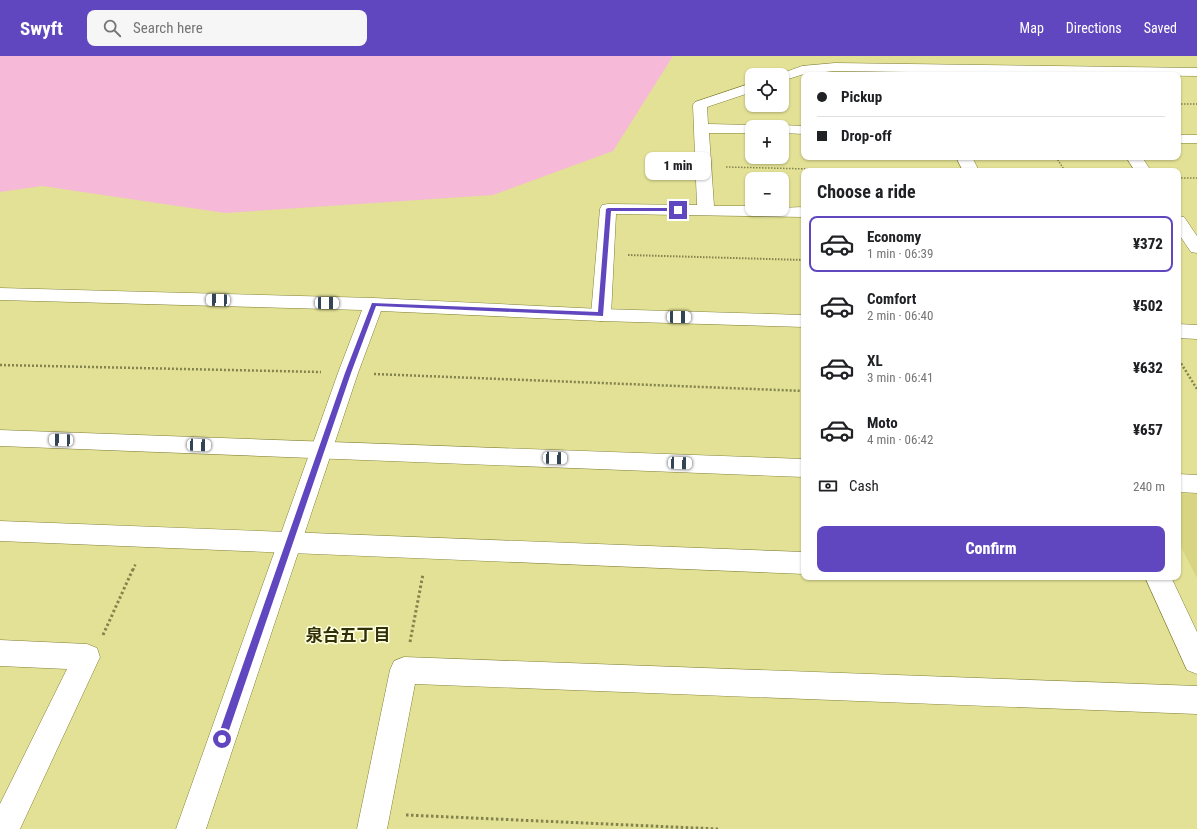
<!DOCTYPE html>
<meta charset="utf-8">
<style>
:root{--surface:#fff;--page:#f6f6f6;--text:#202124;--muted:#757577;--line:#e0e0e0;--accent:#6047bf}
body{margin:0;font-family:"Roboto Condensed","Noto Sans JP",sans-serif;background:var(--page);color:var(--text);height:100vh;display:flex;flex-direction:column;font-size:15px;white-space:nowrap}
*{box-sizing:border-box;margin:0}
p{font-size:13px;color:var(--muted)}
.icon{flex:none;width:22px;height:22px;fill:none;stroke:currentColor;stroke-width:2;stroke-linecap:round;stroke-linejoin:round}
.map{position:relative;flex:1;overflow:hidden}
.details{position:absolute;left:801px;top:112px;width:380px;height:412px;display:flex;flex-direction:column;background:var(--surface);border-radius:8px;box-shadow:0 1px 3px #0004}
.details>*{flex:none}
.banner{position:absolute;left:801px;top:16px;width:380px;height:88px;border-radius:8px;box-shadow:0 1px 3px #0004;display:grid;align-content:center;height:88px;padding:0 16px;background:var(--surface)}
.tools{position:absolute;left:745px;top:12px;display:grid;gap:8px}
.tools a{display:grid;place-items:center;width:44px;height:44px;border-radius:8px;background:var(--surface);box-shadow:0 1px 3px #0004;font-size:20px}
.end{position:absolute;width:18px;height:18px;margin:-9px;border:5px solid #6047bf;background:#fff;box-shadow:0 0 0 2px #fff}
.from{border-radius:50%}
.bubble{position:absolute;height:28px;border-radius:8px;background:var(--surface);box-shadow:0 1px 3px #0004;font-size:13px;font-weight:800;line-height:28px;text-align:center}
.car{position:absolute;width:12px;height:24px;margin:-12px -6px;border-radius:5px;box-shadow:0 0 3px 1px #0007;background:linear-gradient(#fff 24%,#345 0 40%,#fff 0 76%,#345 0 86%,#fff 0)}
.banner b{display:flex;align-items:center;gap:14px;height:38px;font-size:15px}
.banner b+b{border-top:1px solid var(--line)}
.banner i{width:10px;height:10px;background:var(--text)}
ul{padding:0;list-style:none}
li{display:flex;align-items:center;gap:12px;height:56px;margin:0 8px 6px;padding:0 8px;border:2px solid transparent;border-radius:8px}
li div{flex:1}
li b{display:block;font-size:15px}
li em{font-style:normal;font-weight:800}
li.selected{border-color:var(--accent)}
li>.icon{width:36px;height:36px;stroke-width:1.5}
h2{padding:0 16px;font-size:18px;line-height:48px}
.pay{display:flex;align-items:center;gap:10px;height:44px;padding:0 16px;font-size:15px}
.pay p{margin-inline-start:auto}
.cta{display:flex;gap:8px;margin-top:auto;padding:8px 16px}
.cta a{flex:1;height:46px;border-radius:8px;background:var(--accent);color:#fff;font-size:16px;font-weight:800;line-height:46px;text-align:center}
header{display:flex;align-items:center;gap:24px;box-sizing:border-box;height:56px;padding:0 20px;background:var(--accent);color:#fff}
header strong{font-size:19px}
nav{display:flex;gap:22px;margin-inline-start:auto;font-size:14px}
.search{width:280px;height:36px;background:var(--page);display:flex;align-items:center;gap:10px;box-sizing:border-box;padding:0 14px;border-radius:8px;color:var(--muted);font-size:15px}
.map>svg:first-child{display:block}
</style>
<header>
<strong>Swyft</strong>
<div class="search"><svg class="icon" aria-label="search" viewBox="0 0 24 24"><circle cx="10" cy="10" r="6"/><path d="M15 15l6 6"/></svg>Search here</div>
<nav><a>Map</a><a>Directions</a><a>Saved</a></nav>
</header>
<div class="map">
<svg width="1197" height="773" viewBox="0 0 1197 773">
<rect width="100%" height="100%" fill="#e2e195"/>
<polygon fill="#d7d581" points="1178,437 1197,438 1197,522 1178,485"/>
<polygon fill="#f7b9d8" points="0,0 673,0 613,95 493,139 225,157 42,130 0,136"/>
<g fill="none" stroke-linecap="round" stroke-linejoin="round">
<g stroke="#828035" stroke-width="1">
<g id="street">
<polygon points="835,7 1197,12 1197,20 835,15 804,18 782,25 782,19 777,19 802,10"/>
<polygon points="752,27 752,36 707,51 708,68 752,69 758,71 752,71 752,77 709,77 714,150 752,150 752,153 804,151 804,161 616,158 611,259 608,264 601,265 594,264 591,259 600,153 602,149 608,148 697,149 693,49 695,46"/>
<polygon points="782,69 804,70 804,78 782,77 782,71 776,71"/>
<rect x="1178" y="79" width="19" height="8"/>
<polygon points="956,101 972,101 979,115 963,115"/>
<polygon points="1126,101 1142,101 1151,115 1135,115"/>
<polygon points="1178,160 1184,161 1197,180 1197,197 1191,196 1178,177"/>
<polygon points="0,374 804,403 804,421 0,390"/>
<polygon points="1178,418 1197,419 1197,437 1178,436"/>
<polygon points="0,465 804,496 804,518 0,485"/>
<polygon points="0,584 87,588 97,592 100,601 20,773 0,773 0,748 67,613 0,610"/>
<polygon points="404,601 1197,630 1197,658 415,628 387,773 357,773 390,614 394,605"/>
</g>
</g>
<g stroke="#828035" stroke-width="1">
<g id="secondary">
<polygon points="0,232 374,242 601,253 804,259 804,271 601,265 381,255 358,317 206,773 176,773 338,317 362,254 0,244"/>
<polygon points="1178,268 1197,269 1197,283 1178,282"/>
<polygon points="1145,521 1171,521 1197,576 1197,618 1187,614"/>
</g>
</g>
<g stroke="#84834e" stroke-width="1.5" stroke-dasharray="1.5 1.5" stroke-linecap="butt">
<polyline points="1178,48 1197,48"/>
<polyline points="1056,101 1065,115"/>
<polyline points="726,111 893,115"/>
<polyline points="1178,122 1197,122"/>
</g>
<g stroke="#84834e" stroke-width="2" stroke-dasharray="1.5 1.5" stroke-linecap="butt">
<polyline points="628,199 804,204"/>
<polyline points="1178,302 1180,305"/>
</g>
<g stroke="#84834e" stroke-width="2.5" stroke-dasharray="2 2" stroke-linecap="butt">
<polyline points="1179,304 1197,333"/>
<polyline points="0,309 321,316"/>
<polyline points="374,318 804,335"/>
<polyline points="133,514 136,507"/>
</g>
<g stroke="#84834e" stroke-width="3" stroke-dasharray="2.5 2.5" stroke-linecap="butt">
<polyline points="103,579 133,513"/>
<polyline points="410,586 423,518"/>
<polyline points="406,759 718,773"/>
</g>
<use href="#street" fill="#fff" fill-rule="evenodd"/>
<use href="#secondary" fill="#fff" fill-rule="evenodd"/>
</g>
<polygon fill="#6047bf" points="608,152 678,152 680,154 678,155 611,155 603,260 376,250 351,317 226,683 225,686 222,687 219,686 217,683 345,317 372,247 598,256 606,153"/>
<g text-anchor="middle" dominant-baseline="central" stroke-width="3" stroke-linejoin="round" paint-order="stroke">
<g font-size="17" font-weight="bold" fill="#323008" stroke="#ffffe1">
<text x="348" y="579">泉台五丁目</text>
</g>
</g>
</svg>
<div class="tools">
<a><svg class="icon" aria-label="locate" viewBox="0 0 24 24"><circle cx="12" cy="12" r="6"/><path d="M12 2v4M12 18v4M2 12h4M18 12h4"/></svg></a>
<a>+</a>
<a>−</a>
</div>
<i class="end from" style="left:222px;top:683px"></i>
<i class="end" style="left:678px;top:154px"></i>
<div class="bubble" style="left:645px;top:96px;width:66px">1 min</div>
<i class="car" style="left:218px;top:244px;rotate:272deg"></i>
<i class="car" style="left:327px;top:247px;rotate:91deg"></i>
<i class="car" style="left:679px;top:261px;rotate:91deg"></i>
<i class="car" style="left:61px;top:384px;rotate:272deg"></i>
<i class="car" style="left:199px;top:389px;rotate:92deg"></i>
<i class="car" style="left:555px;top:402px;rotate:92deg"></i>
<i class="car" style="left:680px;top:407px;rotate:92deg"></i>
<div class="banner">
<b><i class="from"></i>Pickup</b>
<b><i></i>Drop-off</b>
</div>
<section class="details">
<h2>Choose a ride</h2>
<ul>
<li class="selected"><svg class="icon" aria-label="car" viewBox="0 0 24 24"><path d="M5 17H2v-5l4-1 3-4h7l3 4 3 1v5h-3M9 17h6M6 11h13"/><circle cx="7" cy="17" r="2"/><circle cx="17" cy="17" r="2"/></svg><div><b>Economy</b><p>1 min · 06:39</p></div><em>¥372</em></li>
<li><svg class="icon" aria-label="car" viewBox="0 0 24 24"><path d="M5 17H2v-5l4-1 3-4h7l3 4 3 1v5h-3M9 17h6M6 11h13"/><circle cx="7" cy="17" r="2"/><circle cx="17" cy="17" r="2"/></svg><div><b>Comfort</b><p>2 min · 06:40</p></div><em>¥502</em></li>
<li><svg class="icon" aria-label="car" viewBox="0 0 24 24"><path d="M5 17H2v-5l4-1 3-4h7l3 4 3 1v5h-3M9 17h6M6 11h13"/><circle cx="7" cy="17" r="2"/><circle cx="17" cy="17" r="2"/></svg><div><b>XL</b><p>3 min · 06:41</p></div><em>¥632</em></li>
<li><svg class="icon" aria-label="car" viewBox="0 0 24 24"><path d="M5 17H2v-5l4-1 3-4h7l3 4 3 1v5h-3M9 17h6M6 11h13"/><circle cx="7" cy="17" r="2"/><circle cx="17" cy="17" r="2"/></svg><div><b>Moto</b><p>4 min · 06:42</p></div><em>¥657</em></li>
</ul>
<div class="pay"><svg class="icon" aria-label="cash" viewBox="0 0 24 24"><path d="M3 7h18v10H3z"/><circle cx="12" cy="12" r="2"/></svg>Cash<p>240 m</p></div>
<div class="cta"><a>Confirm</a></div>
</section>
</div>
